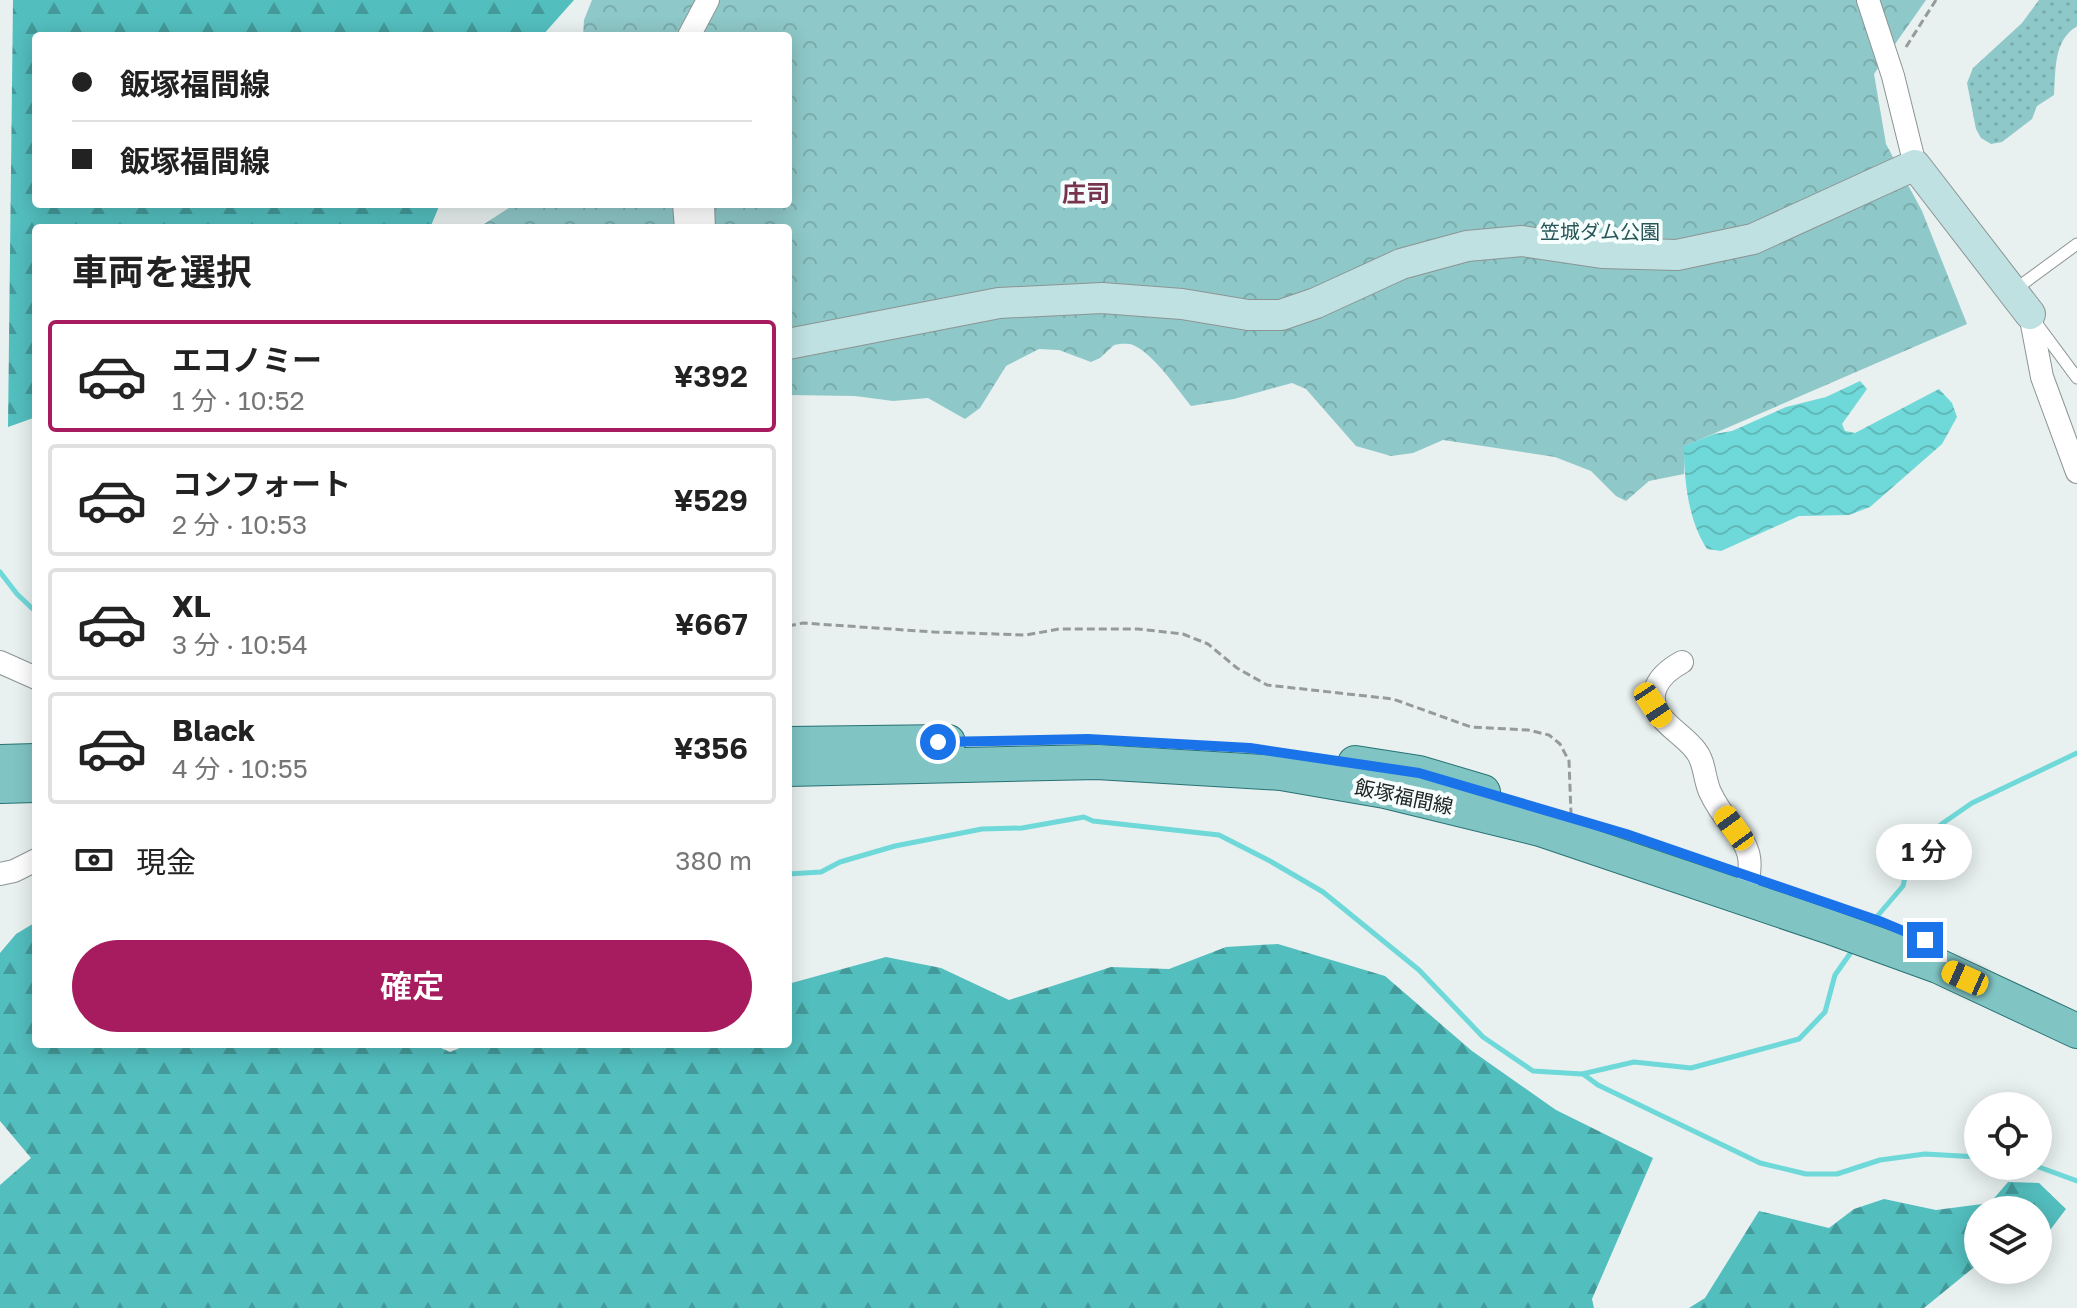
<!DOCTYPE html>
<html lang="ja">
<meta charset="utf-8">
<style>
:root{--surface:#fff;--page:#f2f2f2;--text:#222;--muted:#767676;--line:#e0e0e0;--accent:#a71c5f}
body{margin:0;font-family:"Golos Text","Noto Sans JP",sans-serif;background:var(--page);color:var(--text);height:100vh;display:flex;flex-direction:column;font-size:30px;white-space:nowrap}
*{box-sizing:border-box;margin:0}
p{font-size:26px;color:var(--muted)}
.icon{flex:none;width:44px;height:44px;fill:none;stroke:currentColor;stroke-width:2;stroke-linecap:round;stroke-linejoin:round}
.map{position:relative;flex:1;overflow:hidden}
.panel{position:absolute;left:32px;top:224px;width:760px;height:824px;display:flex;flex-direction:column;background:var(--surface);border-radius:8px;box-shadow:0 4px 20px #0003}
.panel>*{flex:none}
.guide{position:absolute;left:32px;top:32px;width:760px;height:176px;border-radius:8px;box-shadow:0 4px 20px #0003;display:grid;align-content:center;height:176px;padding:0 40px;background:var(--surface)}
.fabs{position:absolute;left:1964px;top:1092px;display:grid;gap:16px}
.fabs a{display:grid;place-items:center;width:88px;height:88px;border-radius:50%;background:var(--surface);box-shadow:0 4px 20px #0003;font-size:40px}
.end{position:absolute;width:36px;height:36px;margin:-18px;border:10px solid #1a73e8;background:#fff;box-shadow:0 0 0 4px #fff}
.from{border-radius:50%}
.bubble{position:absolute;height:56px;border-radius:28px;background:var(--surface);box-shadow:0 4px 20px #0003;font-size:26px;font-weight:600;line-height:56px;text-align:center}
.car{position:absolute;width:24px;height:48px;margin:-24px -12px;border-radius:10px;box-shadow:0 0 6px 2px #0007;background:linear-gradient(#f5c518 24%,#345 0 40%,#f5c518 0 76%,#345 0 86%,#f5c518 0)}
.guide b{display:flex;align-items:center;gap:28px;height:76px;font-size:30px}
.guide b+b{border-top:2px solid var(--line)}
.guide i{width:20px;height:20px;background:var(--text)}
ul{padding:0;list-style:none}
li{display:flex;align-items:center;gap:24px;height:112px;margin:0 16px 12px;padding:0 24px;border:4px solid var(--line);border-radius:8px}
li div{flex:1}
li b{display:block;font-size:30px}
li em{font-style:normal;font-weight:600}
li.selected{border-color:var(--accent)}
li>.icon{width:72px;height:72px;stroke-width:1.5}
h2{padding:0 40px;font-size:36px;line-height:96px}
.pay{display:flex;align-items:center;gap:20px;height:88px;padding:0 40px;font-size:30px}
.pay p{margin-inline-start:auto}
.action{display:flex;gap:16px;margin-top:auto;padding:16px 40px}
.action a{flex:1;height:92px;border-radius:48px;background:var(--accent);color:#fff;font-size:32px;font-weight:600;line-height:92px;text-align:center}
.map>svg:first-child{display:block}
</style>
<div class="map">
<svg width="2077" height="1308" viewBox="0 0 2077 1308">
<defs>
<pattern id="grass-dots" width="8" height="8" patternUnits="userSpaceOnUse" patternTransform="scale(2)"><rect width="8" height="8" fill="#8fc8c8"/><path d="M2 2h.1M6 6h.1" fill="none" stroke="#7bacac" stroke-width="1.8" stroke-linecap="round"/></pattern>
<pattern id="forest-firs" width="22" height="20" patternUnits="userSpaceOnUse" patternTransform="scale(2)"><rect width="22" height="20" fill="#53bebe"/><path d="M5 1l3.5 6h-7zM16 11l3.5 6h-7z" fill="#449a9a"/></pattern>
<pattern id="park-crowns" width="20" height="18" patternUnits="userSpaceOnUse" patternTransform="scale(2)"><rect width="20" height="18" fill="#8fc8c8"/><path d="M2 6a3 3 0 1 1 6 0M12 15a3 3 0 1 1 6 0" fill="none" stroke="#7bacac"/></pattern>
<pattern id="water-waves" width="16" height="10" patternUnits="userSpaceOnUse" patternTransform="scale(2)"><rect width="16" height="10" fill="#6fd8d8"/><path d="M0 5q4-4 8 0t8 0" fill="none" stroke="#60b9b9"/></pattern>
</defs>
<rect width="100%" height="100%" fill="#e8f0f0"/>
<path fill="url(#grass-dots)" d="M2039 0H2077V26C2053 41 2056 70 2054 95L2037 106 2032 119 2002 142 1991 144 1981 138 1976 129 1967 83 1973 68 2022 23Z"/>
<g fill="url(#forest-firs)">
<polygon points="13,0 574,0 542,36 36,36 36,204 440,204 430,228 36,228 36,417 8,427"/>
<polygon points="36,922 36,1044 432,1044 450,1052 469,1044 788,1044 788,984 886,957 941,968 1009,1000 1111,967 1169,969 1226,947 1278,944 1385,976 1472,1051 1556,1110 1653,1158 1592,1299 1594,1308 0,1308 0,1185 31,1158 0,1121 0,953 16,934"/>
<polygon points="2008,1182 2039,1183 2066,1209 2044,1238 2038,1238 2038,1210 1978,1210 1978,1264 1924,1308 1689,1308 1705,1298 1759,1211 1829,1228 1854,1209 1884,1199 1936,1210 1990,1203"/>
</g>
<path fill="url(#park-crowns)" d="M592 0H1926L1874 74 1886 144 1922 211 1967 324 1685 446 1684 474 1649 481 1626 501 1616 496 1591 471 1555 457 1443 440 1413 453 1391 456 1356 446 1306 389 1292 383 1234 399 1191 406C1177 389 1154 354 1133 345 1127 343 1120 344 1114 345L1100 358 1091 362 1059 350 1039 349 1006 366 980 408 965 419 928 398 893 401 855 396 788 395V228H471L484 224 515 204H788V36H583L584 20Z"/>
<path fill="url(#water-waves)" d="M1860 381 1867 389 1842 424 1845 431 1855 433 1939 389 1952 403 1957 417 1942 444 1870 507 1849 515 1799 516 1721 551 1707 549C1688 520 1684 480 1684 446L1714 434 1732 431 1786 407 1826 397Z"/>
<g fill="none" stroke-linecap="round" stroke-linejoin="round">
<g stroke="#6fd8d8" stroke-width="5">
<polyline points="0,572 17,594 36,612"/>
<polyline points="788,874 821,872 840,862 895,846 982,829 1022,828 1084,817 1093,821 1219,835 1270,861 1323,892 1419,970 1483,1037 1533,1071 1582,1074 1634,1062 1691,1068 1799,1039 1825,1012 1835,975 1854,948"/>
<polyline points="1868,927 1903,886 1911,851 1943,823 1972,803 2077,753"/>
<polyline points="1583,1074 1598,1085 1760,1163 1806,1174 1837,1174 1880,1160 1925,1154 1978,1157"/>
<polyline points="2036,1166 2077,1181"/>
</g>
<g stroke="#8d9494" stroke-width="13">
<g id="lane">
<polyline points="2013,291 2077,244"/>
<polyline points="2037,324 2077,378"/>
</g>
</g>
<g stroke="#8d9494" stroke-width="24">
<g id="street">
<polyline points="1868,0 1893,76 1915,165"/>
<polyline points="689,36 708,0"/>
<polyline points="684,204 686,228"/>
<polyline points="703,204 704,228"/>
<polyline points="2030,314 2042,377 2077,472"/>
<polyline points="0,662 36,678"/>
<path d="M1682 662C1671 668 1661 675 1656 687 1644 717 1682 731 1696 751 1705 762 1704 779 1710 792 1731 838 1764 839 1743 897"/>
<polyline points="0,874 14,871 36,860"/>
</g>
</g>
<g stroke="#8d9494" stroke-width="32">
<polyline id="secondary" points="788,344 999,303 1102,298 1182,304 1248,315 1281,315 1316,303 1401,264 1467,246 1522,241 1602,253 1677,255 1753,239 1915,165 2030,314"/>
</g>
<g stroke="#287273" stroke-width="36">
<g id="primary">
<polyline points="788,744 948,742"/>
<polyline points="0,762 36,761"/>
<polyline points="1355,763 1419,773 1483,792"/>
<polyline points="788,769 1097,762 1281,773 1385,791 1540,829 1830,927 1938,966 2077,1031"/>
<polyline points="0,786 36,785"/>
</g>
</g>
<g stroke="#959b9b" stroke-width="3" stroke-dasharray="8 4" stroke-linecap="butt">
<polyline points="1906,47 1936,0"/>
<polyline points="788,626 803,623 934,632 1026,635 1059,629 1138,629 1183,634 1208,644 1237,668 1267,685 1393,699 1471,727 1528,730 1549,735 1560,744 1569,761 1571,814"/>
</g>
<use href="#lane" stroke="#fff" stroke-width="11"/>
<use href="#street" stroke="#fff" stroke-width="22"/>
<use href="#secondary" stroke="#bfe1e2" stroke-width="30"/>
<use href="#primary" stroke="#80c4c4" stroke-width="34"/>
</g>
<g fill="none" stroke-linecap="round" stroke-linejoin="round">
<polyline stroke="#1a73e8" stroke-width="10" points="938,742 1088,739 1250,748 1419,773 1626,834 1882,922 1925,940"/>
</g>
<g text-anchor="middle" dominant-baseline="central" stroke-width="8" stroke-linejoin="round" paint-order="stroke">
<g font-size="20" fill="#285657" stroke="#f6fdfd">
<text x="1600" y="231">笠城ダム公園</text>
</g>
<g font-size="20" fill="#212424" stroke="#f6fdfd">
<text transform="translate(1404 796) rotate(12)">飯塚福間線</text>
</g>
<g font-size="24" font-weight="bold" fill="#78344e" stroke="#f6fdfd">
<text x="1086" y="192">庄司</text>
</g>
</g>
</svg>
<div class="fabs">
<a><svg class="icon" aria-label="locate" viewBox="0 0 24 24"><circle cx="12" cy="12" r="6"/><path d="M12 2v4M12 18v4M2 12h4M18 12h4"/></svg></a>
<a><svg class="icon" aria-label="layers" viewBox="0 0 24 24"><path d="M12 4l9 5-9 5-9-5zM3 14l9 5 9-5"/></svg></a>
</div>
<i class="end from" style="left:938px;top:742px"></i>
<i class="end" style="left:1925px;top:940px"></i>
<div class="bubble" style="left:1876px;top:824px;width:96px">1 分</div>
<i class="car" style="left:1653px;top:705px;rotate:147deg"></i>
<i class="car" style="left:1734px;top:828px;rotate:324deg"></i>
<i class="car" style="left:1965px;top:978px;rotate:294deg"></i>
<div class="guide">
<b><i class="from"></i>飯塚福間線</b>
<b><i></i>飯塚福間線</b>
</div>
<section class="panel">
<h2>車両を選択</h2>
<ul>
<li class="selected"><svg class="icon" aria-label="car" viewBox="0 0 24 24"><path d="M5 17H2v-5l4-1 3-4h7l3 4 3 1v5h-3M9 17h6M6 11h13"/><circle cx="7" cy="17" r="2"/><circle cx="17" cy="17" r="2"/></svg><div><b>エコノミー</b><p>1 分 · 10:52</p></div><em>¥392</em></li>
<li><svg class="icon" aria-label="car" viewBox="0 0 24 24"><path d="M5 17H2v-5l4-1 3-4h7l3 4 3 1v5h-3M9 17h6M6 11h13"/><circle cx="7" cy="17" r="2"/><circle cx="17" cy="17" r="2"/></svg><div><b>コンフォート</b><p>2 分 · 10:53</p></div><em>¥529</em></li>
<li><svg class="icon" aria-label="car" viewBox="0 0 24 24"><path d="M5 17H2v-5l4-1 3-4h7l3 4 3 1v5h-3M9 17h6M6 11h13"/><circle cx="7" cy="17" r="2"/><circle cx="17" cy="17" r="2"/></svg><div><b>XL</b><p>3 分 · 10:54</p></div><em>¥667</em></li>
<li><svg class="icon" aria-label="car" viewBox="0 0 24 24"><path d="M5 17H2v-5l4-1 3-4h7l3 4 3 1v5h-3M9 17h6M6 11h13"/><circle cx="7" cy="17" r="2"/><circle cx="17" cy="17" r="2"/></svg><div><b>Black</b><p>4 分 · 10:55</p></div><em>¥356</em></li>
</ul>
<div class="pay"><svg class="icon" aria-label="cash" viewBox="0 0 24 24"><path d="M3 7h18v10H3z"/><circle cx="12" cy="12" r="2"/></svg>現金<p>380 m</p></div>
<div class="action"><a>確定</a></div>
</section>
</div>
